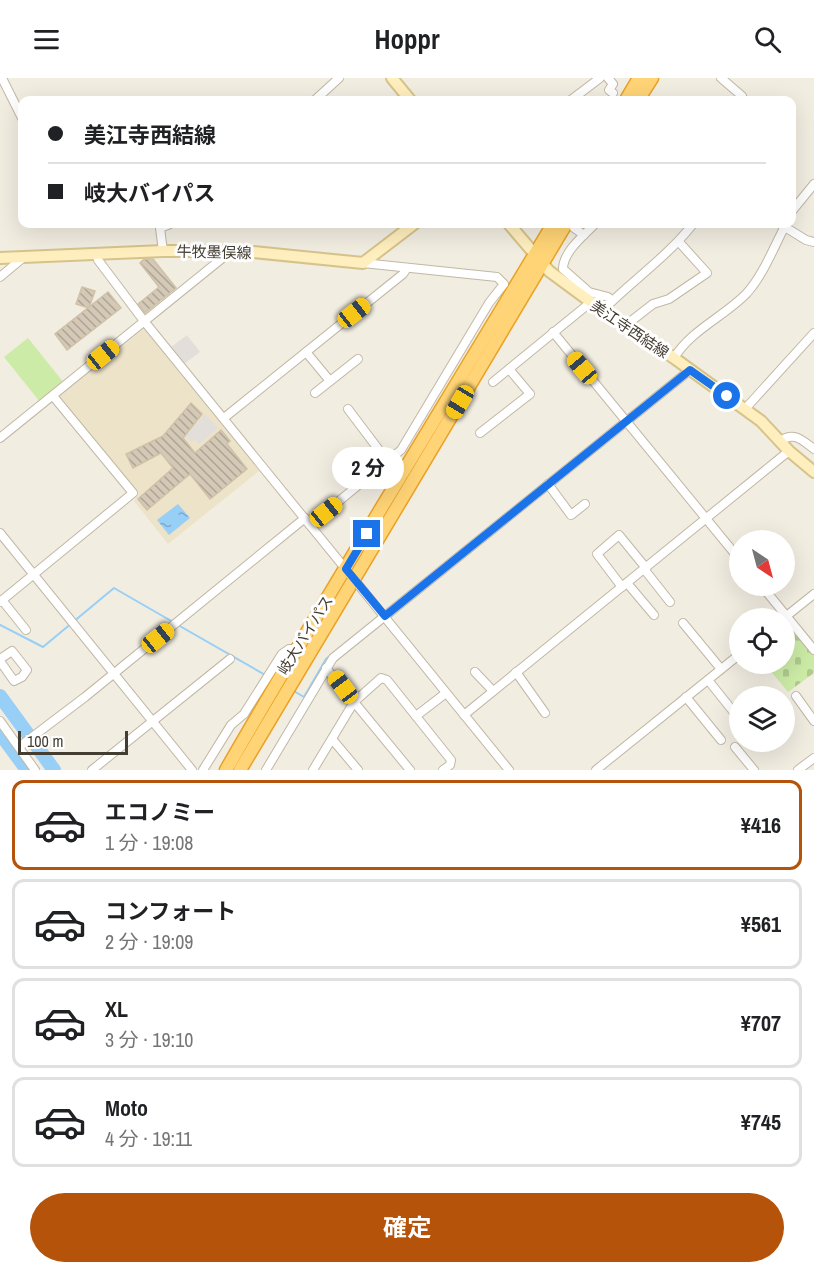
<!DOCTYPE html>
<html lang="ja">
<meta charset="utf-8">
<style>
:root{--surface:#fff;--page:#f2f2f2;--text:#202124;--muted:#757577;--line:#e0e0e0;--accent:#b45309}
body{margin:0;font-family:"Archivo Narrow","Noto Sans JP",sans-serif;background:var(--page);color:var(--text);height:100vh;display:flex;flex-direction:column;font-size:22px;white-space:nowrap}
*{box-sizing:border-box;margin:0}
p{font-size:20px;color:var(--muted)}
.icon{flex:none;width:33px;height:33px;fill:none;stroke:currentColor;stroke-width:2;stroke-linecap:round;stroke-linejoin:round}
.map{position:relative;height:692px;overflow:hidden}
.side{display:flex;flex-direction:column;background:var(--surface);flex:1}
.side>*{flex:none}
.top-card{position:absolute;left:18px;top:18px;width:778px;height:132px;border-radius:12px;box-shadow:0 6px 24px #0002;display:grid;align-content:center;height:132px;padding:0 30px;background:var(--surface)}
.needle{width:39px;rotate:144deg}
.fabs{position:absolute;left:729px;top:452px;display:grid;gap:12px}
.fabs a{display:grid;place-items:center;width:66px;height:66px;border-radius:50%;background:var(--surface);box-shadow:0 6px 24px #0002;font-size:30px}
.scale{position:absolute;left:18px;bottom:15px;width:110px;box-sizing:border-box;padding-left:6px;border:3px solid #443d32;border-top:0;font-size:16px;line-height:21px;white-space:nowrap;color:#443d32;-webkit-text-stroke:4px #fff;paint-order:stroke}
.end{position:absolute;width:27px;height:27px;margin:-14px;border:8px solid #1a73e8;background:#fff;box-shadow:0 0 0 3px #fff}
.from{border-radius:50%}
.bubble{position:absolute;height:42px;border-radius:21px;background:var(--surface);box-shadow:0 6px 24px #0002;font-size:20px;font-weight:700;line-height:42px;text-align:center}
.car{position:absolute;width:18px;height:36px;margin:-18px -9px;border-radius:8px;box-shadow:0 0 4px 2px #0007;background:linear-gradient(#f5c518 24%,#345 0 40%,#f5c518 0 76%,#345 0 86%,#f5c518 0)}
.top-card b{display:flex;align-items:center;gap:21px;height:57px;font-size:22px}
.top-card b+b{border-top:2px solid var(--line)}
.top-card i{width:15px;height:15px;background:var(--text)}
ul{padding:10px 0 0;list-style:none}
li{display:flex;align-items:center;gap:18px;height:90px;margin:0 12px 9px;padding:0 18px;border:3px solid var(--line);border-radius:12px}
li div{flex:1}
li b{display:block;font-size:22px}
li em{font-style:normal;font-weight:700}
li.current{border-color:var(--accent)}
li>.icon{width:54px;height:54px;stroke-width:1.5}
.primary-button{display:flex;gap:12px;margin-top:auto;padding:12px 30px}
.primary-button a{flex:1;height:69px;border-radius:36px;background:var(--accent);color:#fff;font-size:24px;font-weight:700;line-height:69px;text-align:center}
header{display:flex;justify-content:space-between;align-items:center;height:78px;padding:0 30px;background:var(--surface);font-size:27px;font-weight:700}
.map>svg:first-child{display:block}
</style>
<header><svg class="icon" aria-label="menu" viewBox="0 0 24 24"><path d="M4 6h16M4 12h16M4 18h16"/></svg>Hoppr<svg class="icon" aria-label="search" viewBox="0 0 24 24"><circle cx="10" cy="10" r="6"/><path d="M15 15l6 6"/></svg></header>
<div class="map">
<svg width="814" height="692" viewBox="0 0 814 692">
<defs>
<pattern id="cemetery-stones" width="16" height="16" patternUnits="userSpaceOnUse" patternTransform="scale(1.5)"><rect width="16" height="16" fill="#cceba6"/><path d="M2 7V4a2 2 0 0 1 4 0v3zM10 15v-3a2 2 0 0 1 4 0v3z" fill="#b0ca8f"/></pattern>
<pattern id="water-ripples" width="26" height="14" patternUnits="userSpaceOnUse" patternTransform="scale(1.5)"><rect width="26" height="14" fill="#97cff6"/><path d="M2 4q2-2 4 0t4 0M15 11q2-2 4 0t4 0" fill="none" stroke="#7da9c8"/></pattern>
<pattern id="building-back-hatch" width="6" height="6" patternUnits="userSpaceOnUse" patternTransform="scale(1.5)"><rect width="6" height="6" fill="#d4c9b6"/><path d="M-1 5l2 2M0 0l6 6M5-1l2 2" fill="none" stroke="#aea495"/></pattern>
</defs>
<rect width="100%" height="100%" fill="#f2ede1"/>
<polygon fill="#ede3c9" points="144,251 259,393 168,466 134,423 138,416 59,319"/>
<polygon fill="url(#cemetery-stones)" points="788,543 814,574 814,595 788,614 764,585 784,585 785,545"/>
<polygon fill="#cceba6" points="28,260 64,305 40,324 4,279"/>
<g fill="#e2dfdb">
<polygon points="187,257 200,274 184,286 171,269"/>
<polygon points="205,336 218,350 199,366 195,361 192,364 185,359"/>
</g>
<polygon fill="url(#water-ripples)" points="178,426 190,440 169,457 157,442"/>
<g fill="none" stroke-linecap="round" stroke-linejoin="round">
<g stroke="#97cff6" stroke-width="2">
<polyline points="0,547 43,569 114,510 173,544"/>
<polyline points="178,547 274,602"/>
<polyline points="292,612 304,619 326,581 331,577"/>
</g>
<g stroke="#97cff6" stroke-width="14">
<polyline points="0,618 54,692"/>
<polyline points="0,655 27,692"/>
</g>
</g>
<g fill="url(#building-back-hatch)" stroke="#d0c1a9" stroke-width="1.5">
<polygon points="144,181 153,181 176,210 145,235 138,226 159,209 140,185"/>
<polygon points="82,209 95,213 89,230 76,226"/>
<polygon points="108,214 121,230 67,272 55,256"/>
<polygon points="191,325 202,336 183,360 195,375 221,352 230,363 227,366 247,391 210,421 190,396 147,432 138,421 173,390 161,375 133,390 126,376 163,358"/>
</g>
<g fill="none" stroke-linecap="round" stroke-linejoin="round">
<g stroke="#c1b8a6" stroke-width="10">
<g id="minor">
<polyline points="2,0 22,40"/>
<polyline points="608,0 613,6 609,12 613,15"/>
<polyline points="721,0 742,18 743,22"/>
<polyline points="315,22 339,0"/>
<polyline points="571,22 600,0"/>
<polyline points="792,133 814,106"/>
<polyline points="577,146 574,150 584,157"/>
<path d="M595 146C584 157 563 174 563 191L589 214 608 219 612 223"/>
<polyline points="780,146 806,162 814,164"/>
<polyline points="163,173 160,150 170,146"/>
<polyline points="97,176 98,182 144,243 509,692"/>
<polyline points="0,199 24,179"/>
<path d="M603 232C633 202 667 179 693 146"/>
<polyline points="626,247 653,226 669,221 707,195 679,164"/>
<polyline points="553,254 740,482"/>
<polyline points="306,274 330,303"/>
<path d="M674 280C691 252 725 238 747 215 763 197 773 171 784 150"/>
<polyline points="493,304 591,224"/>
<polyline points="315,315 358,281"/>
<polyline points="348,331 388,384"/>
<polyline points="745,331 814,255"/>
<polyline points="224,340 403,196 407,190"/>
<polyline points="480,355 530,316 509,291"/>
<polyline points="0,360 225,178 227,173"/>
<path d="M780 363C794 353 802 362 814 371"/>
<polyline points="548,406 571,437 585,426"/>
<polyline points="310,447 401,372 489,225 504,206 497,199 363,185"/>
<polyline points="0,455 192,692"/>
<polyline points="644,491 670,524"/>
<polyline points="627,505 654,537"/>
<polyline points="761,507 814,572"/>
<polyline points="622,509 597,476 619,457 646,490"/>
<polyline points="2,522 26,552"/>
<polyline points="0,524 133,415 53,318"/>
<polyline points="784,540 814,516"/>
<polyline points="683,545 721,591"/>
<polyline points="0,581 12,573 27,592 22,599 14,603 0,583"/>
<polyline points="326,590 410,692"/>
<polyline points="475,594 493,613"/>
<polyline points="516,594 545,635"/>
<polyline points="708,602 740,642"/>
<polyline points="796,618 814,643"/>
<polyline points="686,619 721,662"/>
<polyline points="464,637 789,373"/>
<polyline points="416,638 446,615"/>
<polyline points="0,643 35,692"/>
<polyline points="332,661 358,692"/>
<polyline points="19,669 85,619 305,440"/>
<polyline points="735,669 754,692"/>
<polyline points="92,692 230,581"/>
<polyline points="203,692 231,647 244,636 282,576 289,571 296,571"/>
<polyline points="266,692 333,580 690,292"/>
<polyline points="313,692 354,624 381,600 387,602 451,682 450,687 443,692"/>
<polyline points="596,692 740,576"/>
<polyline points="798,692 814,680"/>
</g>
</g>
<g stroke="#d6c38c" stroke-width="14">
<g id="secondary">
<polyline points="392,0 410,22"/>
<polyline points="509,146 549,193 591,224 674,280 761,343 789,373 814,394"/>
<polyline points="0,180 163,173 243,173 363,185 414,146"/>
</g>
</g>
<g stroke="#eaa124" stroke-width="15">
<g id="trunk">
<polyline points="626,22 639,0"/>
<polyline points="638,22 652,0"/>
<path d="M226 692C332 508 444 328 553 146"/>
<polyline points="240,692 566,146"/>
</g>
</g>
<use href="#minor" stroke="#fff" stroke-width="8"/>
<use href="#secondary" stroke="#ffefbe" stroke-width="10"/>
<use href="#trunk" stroke="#ffd476" stroke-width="12"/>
</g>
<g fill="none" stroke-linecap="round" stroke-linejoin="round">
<polyline stroke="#1a73e8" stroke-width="8" points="367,456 346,491 385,538 690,292 727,318"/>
</g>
<g text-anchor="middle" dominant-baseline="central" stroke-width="6" stroke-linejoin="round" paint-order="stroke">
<g font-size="15" fill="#443d32" stroke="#fff">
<text transform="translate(214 174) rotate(1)">牛牧墨俣線</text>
<text transform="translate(630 251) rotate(34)">美江寺西結線</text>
<text transform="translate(305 557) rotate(-58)">岐大バイパス</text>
</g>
</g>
</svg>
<div class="fabs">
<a><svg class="needle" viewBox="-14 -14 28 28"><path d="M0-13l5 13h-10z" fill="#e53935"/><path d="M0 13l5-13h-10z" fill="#757577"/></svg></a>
<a><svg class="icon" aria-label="locate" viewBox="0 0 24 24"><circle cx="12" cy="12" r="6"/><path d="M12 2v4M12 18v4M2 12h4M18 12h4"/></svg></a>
<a><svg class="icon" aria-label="layers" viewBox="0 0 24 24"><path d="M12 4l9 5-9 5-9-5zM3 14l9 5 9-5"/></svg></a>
</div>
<div class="scale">100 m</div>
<i class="end from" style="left:727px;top:318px"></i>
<i class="end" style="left:367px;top:456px"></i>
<div class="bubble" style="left:332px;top:369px;width:72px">2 分</div>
<i class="car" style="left:354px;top:235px;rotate:52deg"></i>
<i class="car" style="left:103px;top:277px;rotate:51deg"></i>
<i class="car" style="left:582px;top:290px;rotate:320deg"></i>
<i class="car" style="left:460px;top:324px;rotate:211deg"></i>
<i class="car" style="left:326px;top:434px;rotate:51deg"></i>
<i class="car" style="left:158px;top:560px;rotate:51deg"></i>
<i class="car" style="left:343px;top:609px;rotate:323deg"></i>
<div class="top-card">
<b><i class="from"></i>美江寺西結線</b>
<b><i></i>岐大バイパス</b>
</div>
</div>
<section class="side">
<ul>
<li class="current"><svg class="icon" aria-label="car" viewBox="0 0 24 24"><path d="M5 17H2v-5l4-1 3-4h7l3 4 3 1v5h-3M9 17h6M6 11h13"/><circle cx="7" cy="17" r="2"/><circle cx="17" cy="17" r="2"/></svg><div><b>エコノミー</b><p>1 分 · 19:08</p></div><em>¥416</em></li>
<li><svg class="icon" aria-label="car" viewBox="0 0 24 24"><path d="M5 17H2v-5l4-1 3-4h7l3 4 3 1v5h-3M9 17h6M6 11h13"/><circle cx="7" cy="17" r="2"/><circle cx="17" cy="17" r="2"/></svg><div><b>コンフォート</b><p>2 分 · 19:09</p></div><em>¥561</em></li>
<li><svg class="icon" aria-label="car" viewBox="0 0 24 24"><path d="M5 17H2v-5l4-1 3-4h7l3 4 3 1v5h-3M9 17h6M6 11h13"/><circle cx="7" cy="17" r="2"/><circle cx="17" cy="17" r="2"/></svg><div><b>XL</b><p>3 分 · 19:10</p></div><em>¥707</em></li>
<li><svg class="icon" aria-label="car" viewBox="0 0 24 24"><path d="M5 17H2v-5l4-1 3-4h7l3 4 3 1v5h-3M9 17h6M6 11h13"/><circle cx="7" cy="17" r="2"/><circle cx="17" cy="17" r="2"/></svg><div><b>Moto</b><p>4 分 · 19:11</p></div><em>¥745</em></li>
</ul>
<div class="primary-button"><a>確定</a></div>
</section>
